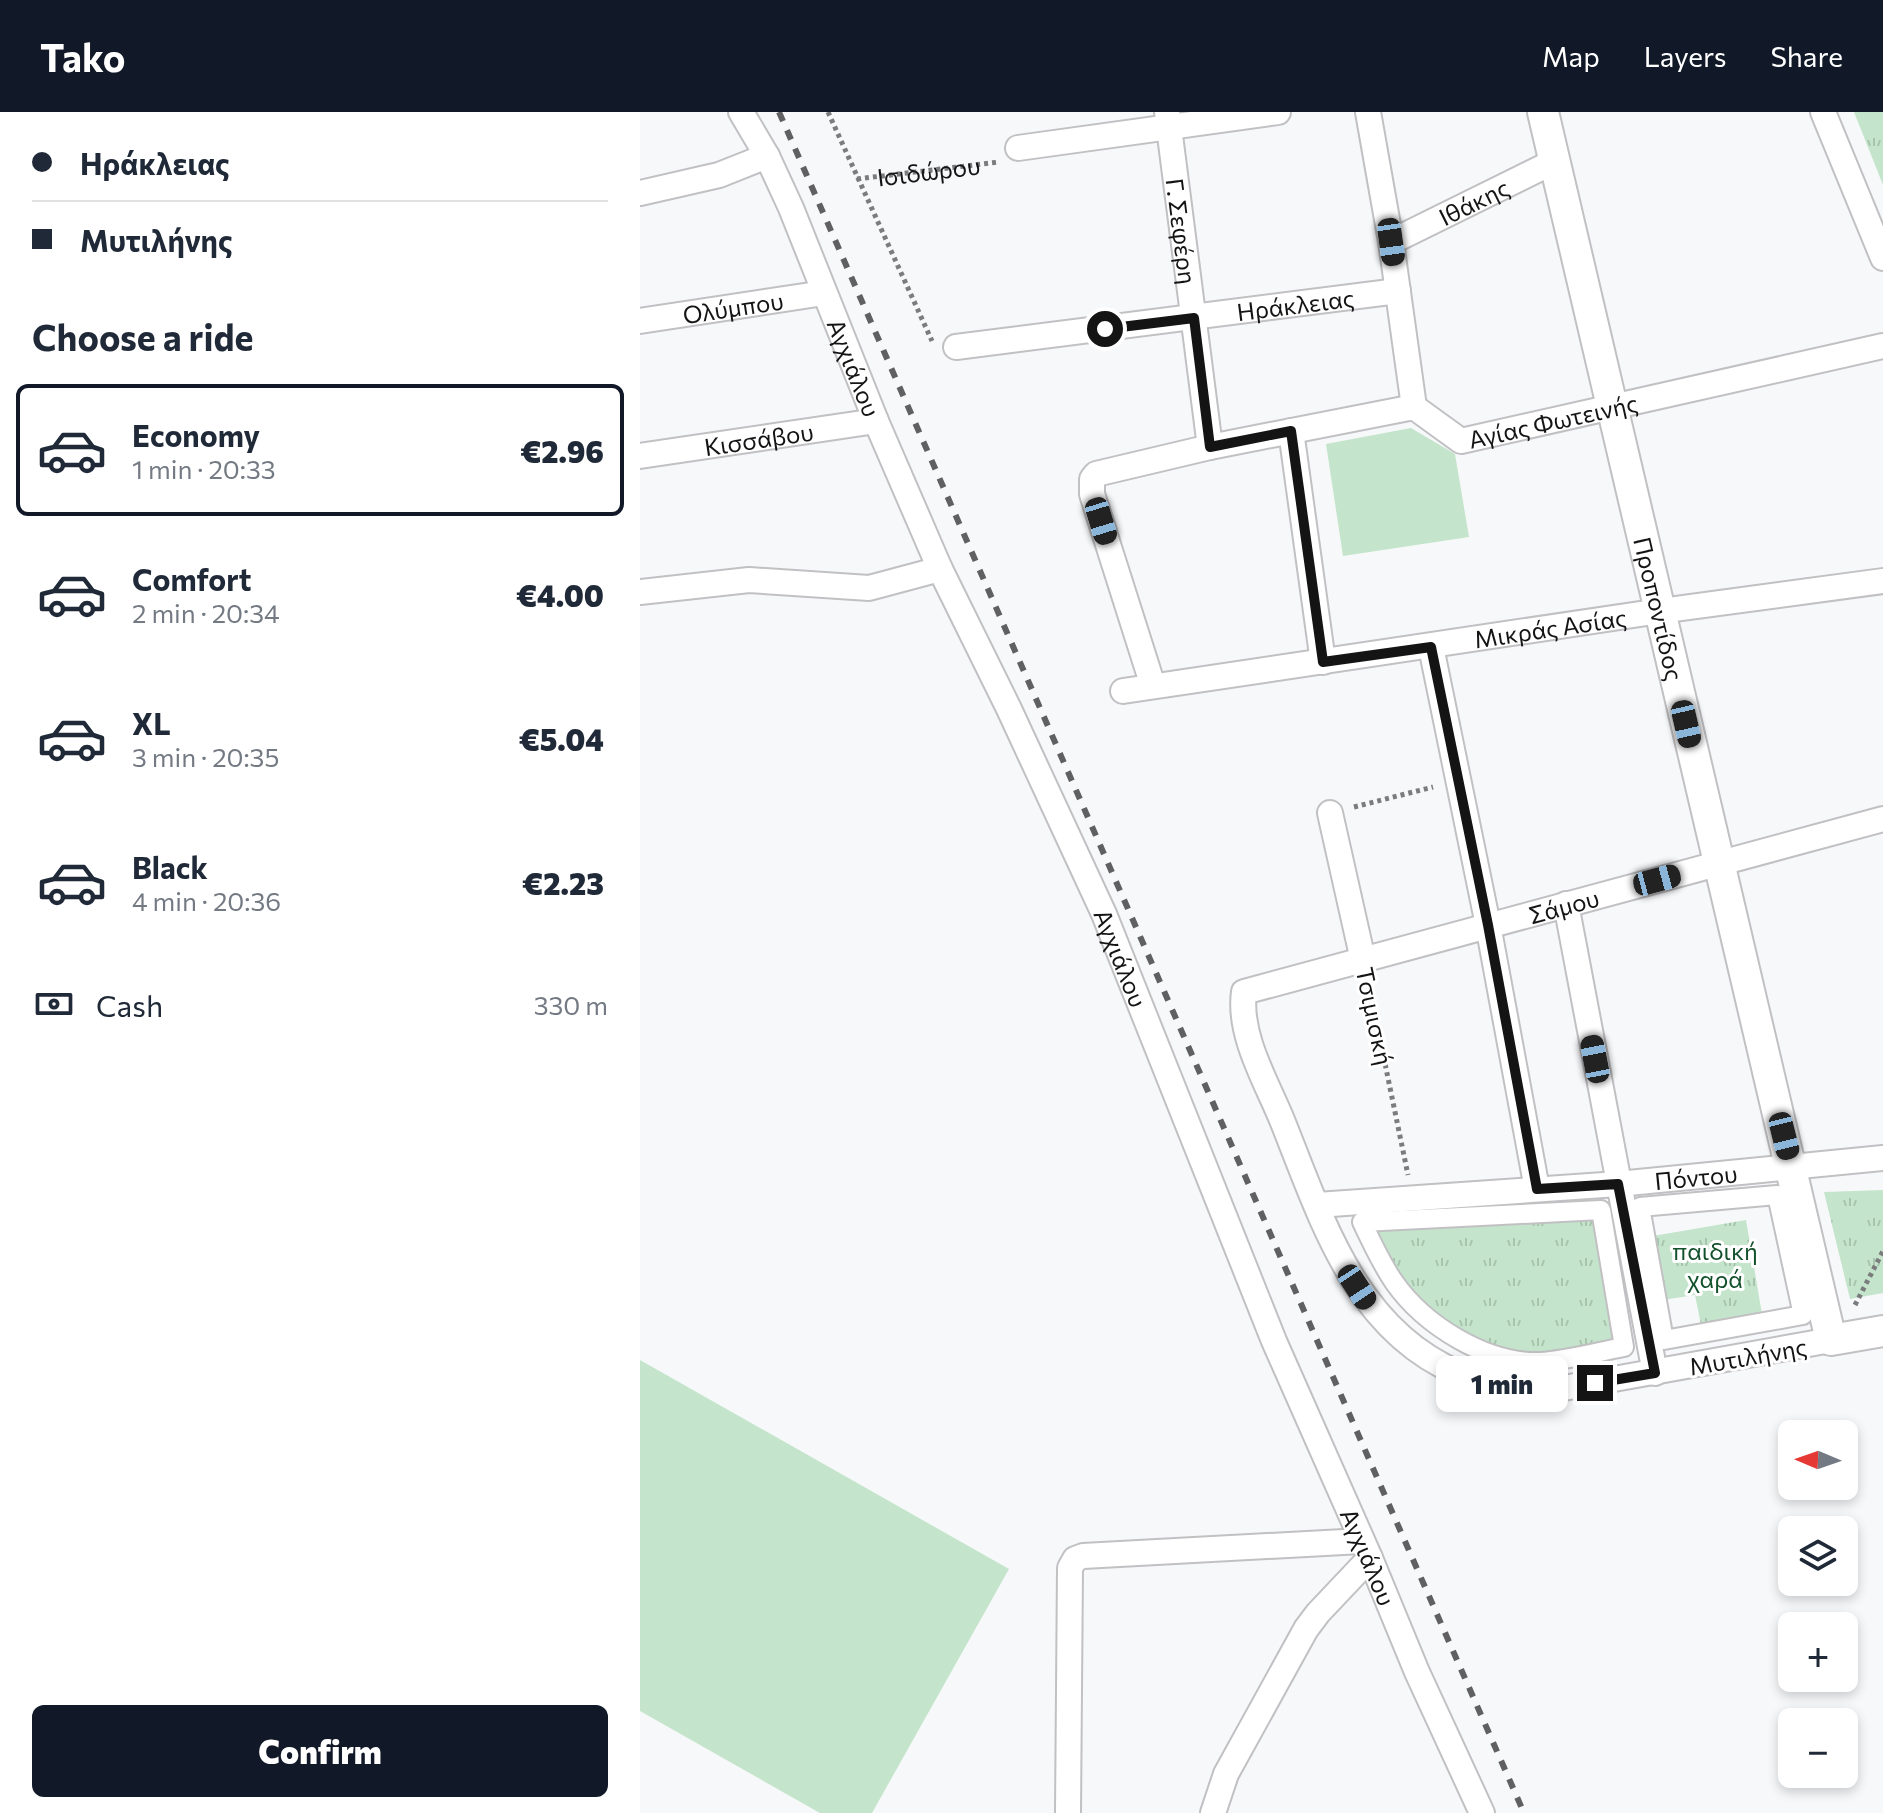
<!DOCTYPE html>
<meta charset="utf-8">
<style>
:root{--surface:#fff;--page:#f2f2f3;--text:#1f2937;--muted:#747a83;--line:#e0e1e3;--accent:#111827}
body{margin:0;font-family:Commissioner,sans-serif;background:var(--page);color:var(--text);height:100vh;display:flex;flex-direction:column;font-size:30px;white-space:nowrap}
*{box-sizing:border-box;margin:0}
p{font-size:26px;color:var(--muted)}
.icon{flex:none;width:44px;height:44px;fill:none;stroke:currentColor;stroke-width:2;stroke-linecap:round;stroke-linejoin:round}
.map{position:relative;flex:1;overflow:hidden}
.drawer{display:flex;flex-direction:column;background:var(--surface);width:640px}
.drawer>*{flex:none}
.hud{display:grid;align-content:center;height:176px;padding:0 32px;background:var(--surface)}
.needle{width:52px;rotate:272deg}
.controls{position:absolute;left:1138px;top:1308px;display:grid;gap:16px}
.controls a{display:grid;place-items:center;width:80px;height:80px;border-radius:12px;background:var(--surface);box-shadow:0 4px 12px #0003;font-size:40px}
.end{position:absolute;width:36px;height:36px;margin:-18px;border:10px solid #141415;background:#fff;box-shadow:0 0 0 4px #fff}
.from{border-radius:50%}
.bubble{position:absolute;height:56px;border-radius:12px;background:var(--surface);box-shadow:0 4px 12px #0003;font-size:26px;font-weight:800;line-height:56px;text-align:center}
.car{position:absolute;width:24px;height:48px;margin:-24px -12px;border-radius:10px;box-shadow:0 0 6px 2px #0007;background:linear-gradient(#222 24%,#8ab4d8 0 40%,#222 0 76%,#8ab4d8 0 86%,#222 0)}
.hud b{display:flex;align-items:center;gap:28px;height:76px;font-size:30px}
.hud b+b{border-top:2px solid var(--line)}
.hud i{width:20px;height:20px;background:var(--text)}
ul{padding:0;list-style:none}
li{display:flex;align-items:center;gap:24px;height:132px;margin:0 16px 12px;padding:0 16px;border:4px solid transparent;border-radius:12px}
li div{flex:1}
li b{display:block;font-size:30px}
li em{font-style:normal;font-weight:800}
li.selected{border-color:var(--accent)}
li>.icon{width:72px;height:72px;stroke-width:1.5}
h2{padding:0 32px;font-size:36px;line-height:96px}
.pay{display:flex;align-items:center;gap:20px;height:88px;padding:0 32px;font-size:30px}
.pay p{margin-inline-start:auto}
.button{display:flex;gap:16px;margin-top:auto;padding:16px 32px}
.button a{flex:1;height:92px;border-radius:12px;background:var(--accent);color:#fff;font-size:32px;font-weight:800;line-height:92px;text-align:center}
header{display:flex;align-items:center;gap:48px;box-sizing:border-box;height:112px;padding:0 40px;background:var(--accent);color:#fff}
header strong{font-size:38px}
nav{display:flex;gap:44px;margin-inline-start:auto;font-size:28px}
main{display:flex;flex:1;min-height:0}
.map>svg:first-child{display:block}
</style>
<header>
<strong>Tako</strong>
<nav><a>Map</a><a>Layers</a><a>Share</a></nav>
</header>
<main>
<section class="drawer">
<div class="hud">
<b><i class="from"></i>Ηράκλειας</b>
<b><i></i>Μυτιλήνης</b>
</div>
<h2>Choose a ride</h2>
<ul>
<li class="selected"><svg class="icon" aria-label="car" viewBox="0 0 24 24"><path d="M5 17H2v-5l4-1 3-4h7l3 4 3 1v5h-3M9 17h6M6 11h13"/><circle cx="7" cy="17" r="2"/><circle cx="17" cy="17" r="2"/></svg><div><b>Economy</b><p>1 min · 20:33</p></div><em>€2.96</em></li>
<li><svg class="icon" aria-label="car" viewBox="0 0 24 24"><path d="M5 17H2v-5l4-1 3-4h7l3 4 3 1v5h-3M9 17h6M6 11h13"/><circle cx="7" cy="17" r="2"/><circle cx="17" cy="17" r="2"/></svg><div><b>Comfort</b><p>2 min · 20:34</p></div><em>€4.00</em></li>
<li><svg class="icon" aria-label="car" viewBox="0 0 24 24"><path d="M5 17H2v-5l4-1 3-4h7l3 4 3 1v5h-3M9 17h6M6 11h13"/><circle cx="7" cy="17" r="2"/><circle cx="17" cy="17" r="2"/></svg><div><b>XL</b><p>3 min · 20:35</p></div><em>€5.04</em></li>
<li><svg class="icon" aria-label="car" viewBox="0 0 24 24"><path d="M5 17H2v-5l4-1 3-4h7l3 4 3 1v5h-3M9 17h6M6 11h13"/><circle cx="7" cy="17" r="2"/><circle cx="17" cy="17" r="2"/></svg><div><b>Black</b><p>4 min · 20:36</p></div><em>€2.23</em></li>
</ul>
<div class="pay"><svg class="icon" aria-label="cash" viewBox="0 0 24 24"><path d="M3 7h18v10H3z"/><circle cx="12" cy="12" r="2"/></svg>Cash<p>330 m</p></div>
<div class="button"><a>Confirm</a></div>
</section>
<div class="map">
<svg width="1243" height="1701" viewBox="0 0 1243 1701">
<defs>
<pattern id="park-tufts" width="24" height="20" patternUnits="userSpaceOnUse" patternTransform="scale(2)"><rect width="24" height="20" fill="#c4e5cb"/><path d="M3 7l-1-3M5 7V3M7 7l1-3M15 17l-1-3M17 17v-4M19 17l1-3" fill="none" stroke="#a8c4ad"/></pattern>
</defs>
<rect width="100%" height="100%" fill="#f7f8fa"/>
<g fill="#c4e5cb">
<polygon points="771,316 815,342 829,425 703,444 686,332"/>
<polygon points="0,1248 369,1457 232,1701 180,1701 0,1599"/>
</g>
<g fill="url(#park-tufts)">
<polygon points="1214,0 1243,0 1243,73"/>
<polygon points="1243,1078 1243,1181 1210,1187 1184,1080"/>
<path d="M957 1102 979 1229C955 1233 930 1240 905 1242 856 1246 794 1212 764 1173 751 1156 741 1134 729 1114Z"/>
<polygon points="1106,1108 1122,1202 1061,1213 1055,1183 1023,1188 1013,1124"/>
</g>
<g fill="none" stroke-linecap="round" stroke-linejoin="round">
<g stroke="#c1c1c4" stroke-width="22">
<g id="pedestrian">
<polygon points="1137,1083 1163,1203 1024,1228 1000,1095"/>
<path d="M961 1098 984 1235C957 1240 928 1248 900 1250 846 1252 784 1213 754 1170 741 1151 732 1131 722 1110Z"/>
</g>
</g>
<g stroke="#c1c1c4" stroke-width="28">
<g id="minor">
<path id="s2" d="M101 0 127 44 151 96 236 309 300 457 369 597 464 802 634 1229 730 1446 777 1560 842 1701"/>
<path id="s3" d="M527 0 570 335"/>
<polyline points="728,0 751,130 774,295"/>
<polyline points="1183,0 1243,146"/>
<polyline points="378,36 638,0"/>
<polyline points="0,81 79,63 127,44"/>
<path id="s4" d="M751 130 915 49"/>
<path id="s5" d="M0 209 184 181"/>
<path id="s6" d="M316 235 758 179"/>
<polyline points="651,319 683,550"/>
<path id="s7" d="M0 344 236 309"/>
<polyline points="0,480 109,468 229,476 300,457"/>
<polyline points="791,535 848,813 897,1077"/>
<path id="s8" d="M513 574 452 382V367L456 362 570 335 774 295 821 329 1243 234"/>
<path id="s9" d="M483 579 1020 499 1243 469"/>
<polyline points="690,701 723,848"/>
<polyline points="926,792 1015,1261"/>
<path id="s10" d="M677 1093 978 1072 1243 1046"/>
<path id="s11" d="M1191 1228 907 1279C876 1279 847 1274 818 1261 714 1217 681 1105 642 1008 626 969 598 923 604 880L1243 707"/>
<polyline points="428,1701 430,1456 435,1447 443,1444 722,1429"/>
<polyline points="573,1701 586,1662 666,1517 678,1501 730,1446"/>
</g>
</g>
<g stroke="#c1c1c4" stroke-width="34">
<g id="tertiary">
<path id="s12" d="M903 0 1191 1228 1243 1219"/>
</g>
</g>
<g stroke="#7b7c7d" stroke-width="5" stroke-dasharray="4 4" stroke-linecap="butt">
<polyline points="188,0 292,229"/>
<path id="s1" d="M217 67 359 50"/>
<polyline points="714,695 793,675"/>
<polyline points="729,874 768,1063"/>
<polyline points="1215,1193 1243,1139"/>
</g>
<use href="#pedestrian" stroke="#fff" stroke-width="18"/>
<use href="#minor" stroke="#fff" stroke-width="24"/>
<use href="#tertiary" stroke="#fff" stroke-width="30"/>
<polyline stroke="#606062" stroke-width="6" stroke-dasharray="10 10" stroke-linecap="butt" points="139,0 884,1701"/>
</g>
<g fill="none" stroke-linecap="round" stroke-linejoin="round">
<polyline stroke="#141415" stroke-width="10" points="465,217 554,206 570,335 651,319 683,550 791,535 848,813 897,1077 978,1072 1015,1261 955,1271"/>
</g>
<g text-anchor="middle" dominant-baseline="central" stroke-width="6" stroke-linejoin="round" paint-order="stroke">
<g font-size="24" fill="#141415" stroke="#fff">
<text stroke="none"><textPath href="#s1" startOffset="72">Ισιδώρου</textPath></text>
<text stroke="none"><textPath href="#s4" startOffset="92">Ιθάκης</textPath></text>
<text stroke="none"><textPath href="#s3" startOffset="120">Γ. Σεφέρη</textPath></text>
<text stroke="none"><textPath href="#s6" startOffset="342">Ηράκλειας</textPath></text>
<text stroke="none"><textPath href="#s5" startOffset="94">Ολύμπου</textPath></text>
<text stroke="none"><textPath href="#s2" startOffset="280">Αγχιάλου</textPath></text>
<text stroke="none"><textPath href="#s8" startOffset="700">Αγίας Φωτεινής</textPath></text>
<text stroke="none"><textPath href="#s7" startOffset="120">Κισσάβου</textPath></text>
<text stroke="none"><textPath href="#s12" startOffset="510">Προποντίδος</textPath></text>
<text stroke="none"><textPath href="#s9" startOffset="432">Μικράς Ασίας</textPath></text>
<text stroke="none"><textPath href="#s11" startOffset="1164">Σάμου</textPath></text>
<text stroke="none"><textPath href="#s2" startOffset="928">Αγχιάλου</textPath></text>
<text transform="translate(735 904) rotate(78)">Τσιμισκή</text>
<text stroke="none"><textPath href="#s10" startOffset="380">Πόντου</textPath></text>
<text transform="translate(1108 1244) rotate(-10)">Μυτιλήνης</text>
<text stroke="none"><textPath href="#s2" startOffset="1576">Αγχιάλου</textPath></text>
</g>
<g font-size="24" fill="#12512b" stroke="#fff">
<text x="1075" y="1138">παιδική<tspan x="1075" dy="28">χαρά</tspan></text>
</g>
</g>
</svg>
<div class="controls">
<a><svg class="needle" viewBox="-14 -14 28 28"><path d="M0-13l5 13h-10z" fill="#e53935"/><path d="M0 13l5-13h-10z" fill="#747a83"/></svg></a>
<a><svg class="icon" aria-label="layers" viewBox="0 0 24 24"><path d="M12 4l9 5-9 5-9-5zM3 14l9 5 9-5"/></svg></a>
<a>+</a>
<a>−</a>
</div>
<i class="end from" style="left:465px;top:217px"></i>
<i class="end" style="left:955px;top:1271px"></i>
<div class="bubble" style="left:796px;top:1244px;width:132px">1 min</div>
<i class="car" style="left:751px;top:130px;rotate:172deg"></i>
<i class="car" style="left:461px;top:409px;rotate:163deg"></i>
<i class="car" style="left:1046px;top:612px;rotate:167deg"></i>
<i class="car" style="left:1017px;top:768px;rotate:75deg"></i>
<i class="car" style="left:955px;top:947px;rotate:349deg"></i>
<i class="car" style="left:1144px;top:1024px;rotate:166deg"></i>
<i class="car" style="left:717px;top:1175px;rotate:147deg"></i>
</div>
</main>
